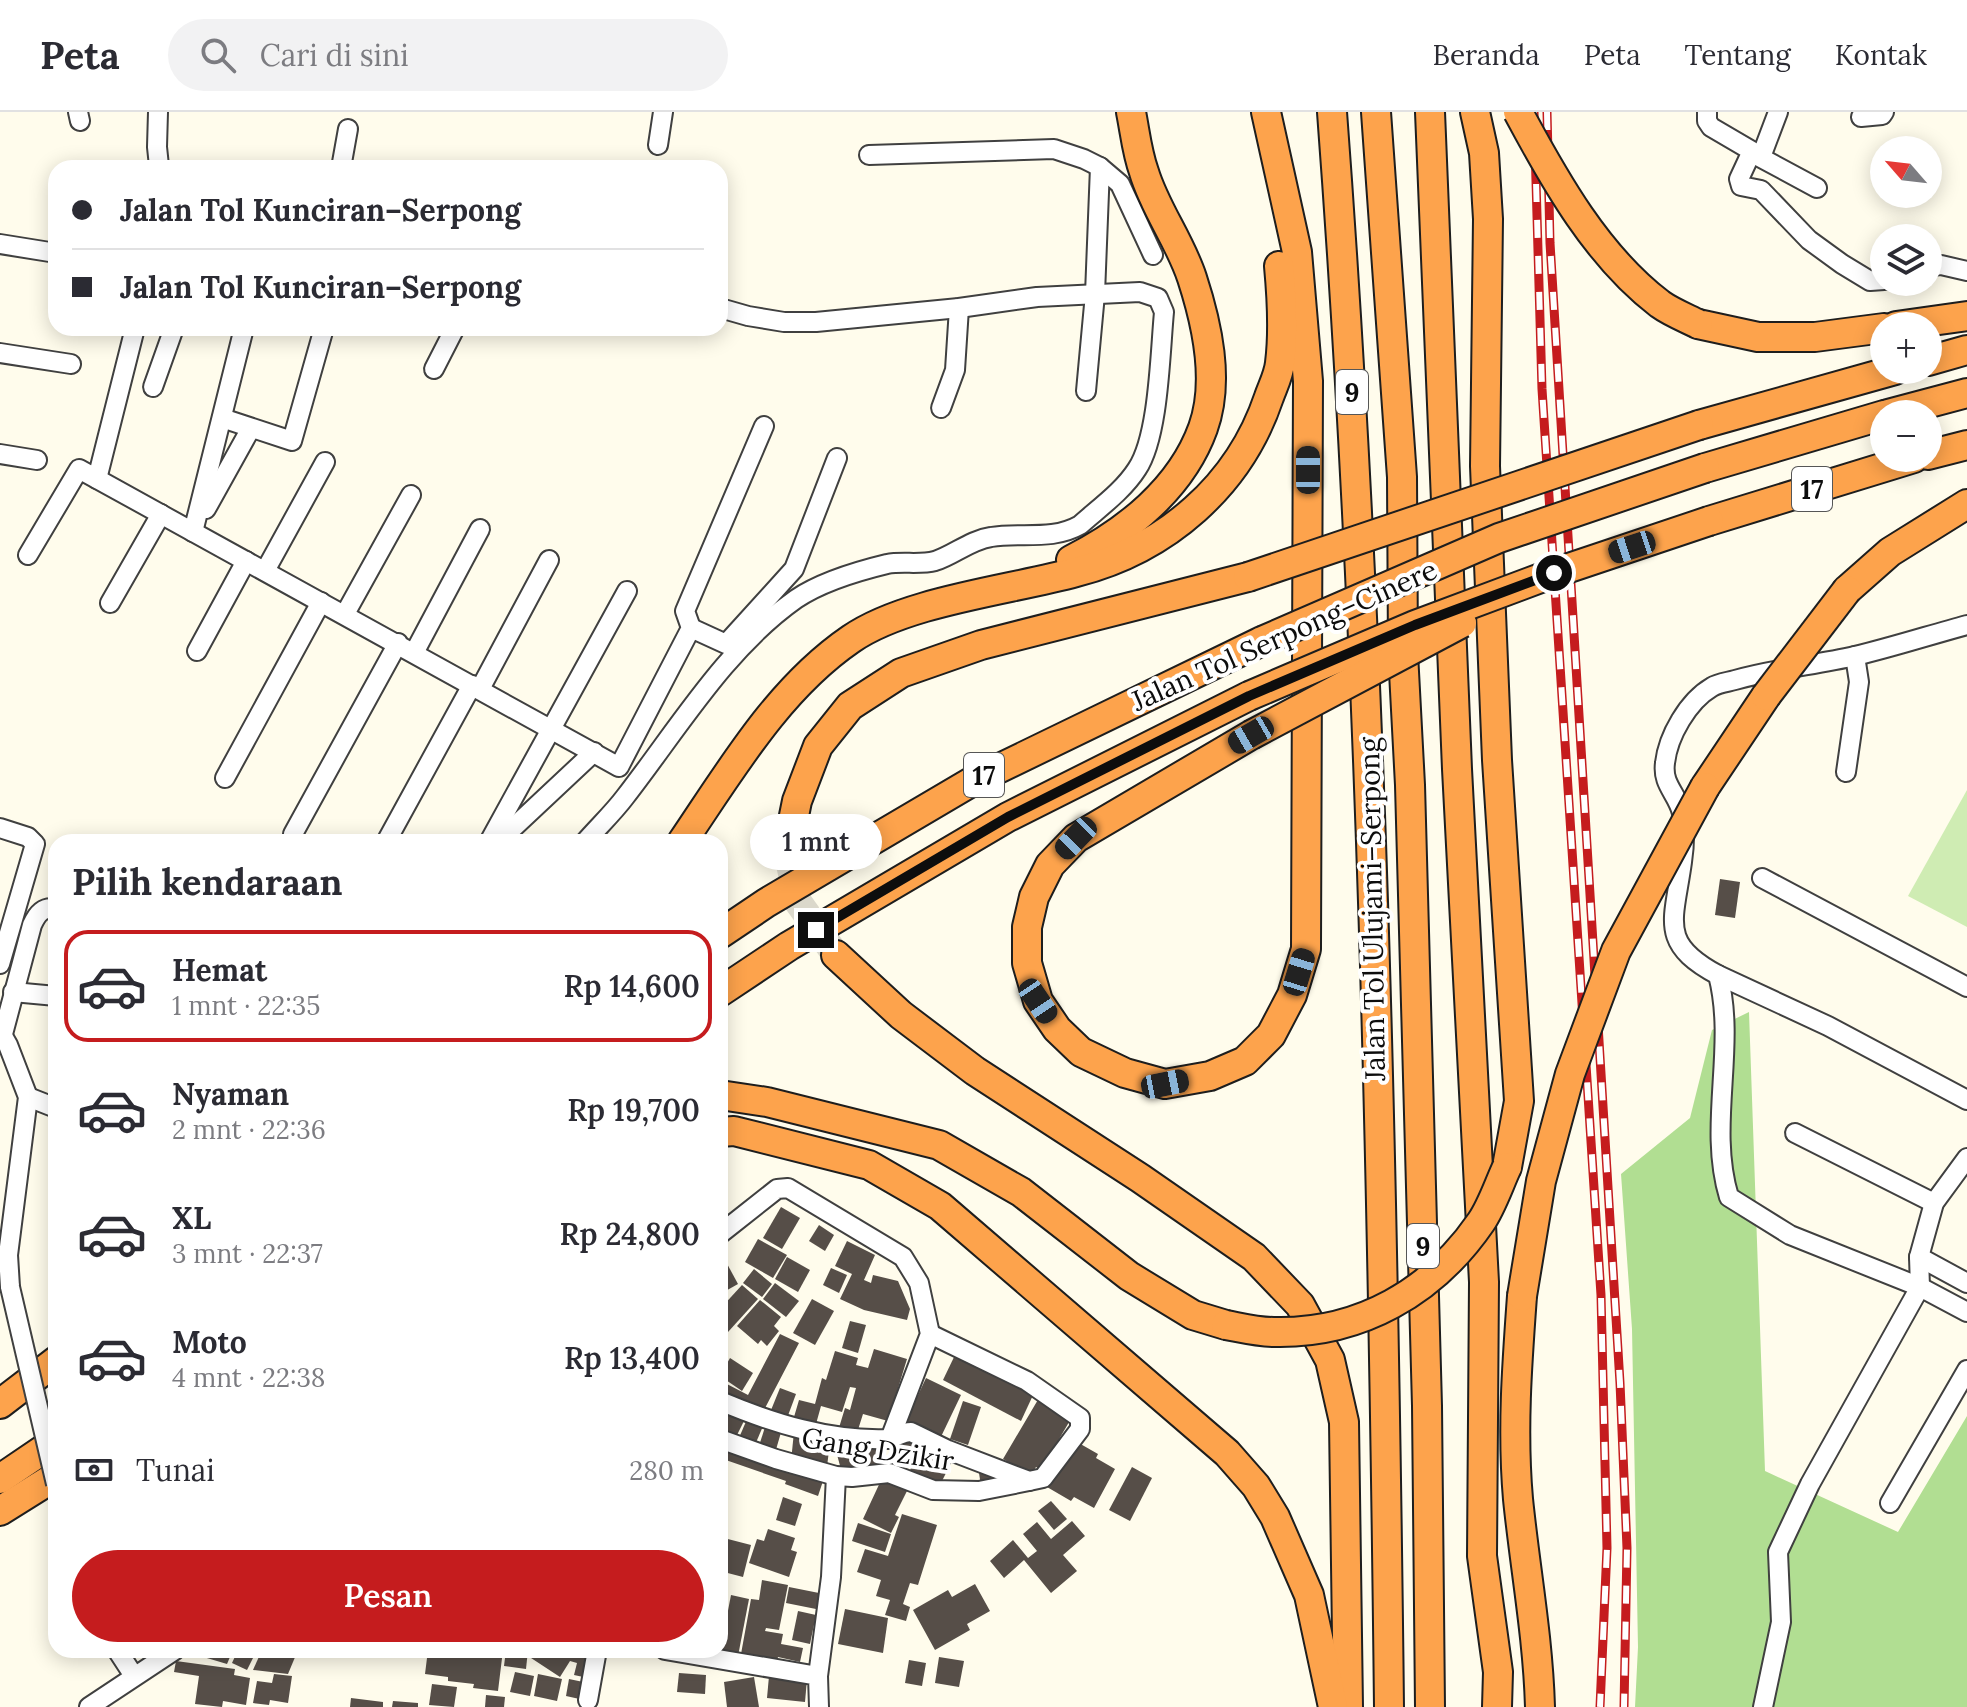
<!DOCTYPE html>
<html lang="id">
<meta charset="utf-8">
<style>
:root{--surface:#fff;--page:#f2f2f3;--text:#2b2b33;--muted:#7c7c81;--line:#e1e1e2;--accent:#c51c1e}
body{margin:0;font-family:Lora,serif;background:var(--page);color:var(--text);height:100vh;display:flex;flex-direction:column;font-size:30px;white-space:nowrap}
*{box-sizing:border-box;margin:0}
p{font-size:26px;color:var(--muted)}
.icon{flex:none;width:44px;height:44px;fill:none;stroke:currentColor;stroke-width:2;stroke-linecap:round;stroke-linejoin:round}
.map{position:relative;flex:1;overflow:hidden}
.side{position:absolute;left:48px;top:722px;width:680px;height:824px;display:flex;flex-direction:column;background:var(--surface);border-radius:24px;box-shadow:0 4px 20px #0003}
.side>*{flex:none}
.top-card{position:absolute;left:48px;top:48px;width:680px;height:176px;border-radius:24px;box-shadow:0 4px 20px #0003;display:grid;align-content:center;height:176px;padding:0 24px;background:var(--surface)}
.needle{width:52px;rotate:298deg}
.buttons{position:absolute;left:1870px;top:24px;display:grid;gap:16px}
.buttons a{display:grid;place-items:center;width:72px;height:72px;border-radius:50%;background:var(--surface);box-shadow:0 4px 20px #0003;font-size:40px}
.end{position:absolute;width:36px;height:36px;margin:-18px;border:10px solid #0d0d0d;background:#fff;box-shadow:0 0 0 4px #fff}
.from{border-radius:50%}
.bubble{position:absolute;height:56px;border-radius:28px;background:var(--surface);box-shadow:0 4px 20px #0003;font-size:26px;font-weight:600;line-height:56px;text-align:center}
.car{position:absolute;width:24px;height:48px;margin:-24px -12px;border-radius:10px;box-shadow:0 0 6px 2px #0007;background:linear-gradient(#222 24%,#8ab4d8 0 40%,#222 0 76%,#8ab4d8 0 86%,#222 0)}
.top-card b{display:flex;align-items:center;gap:28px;height:76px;font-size:30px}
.top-card b+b{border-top:2px solid var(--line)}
.top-card i{width:20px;height:20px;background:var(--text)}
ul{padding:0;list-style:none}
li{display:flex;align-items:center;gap:24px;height:112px;margin:0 16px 12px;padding:0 8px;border:4px solid transparent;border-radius:24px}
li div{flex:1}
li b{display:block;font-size:30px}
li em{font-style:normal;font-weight:600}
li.on{border-color:var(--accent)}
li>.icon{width:72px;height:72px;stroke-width:1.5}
h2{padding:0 24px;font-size:36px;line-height:96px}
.pay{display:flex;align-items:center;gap:20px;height:88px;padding:0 24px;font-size:30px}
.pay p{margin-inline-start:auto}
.cta{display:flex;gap:16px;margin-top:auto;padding:16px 24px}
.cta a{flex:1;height:92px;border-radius:48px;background:var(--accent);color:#fff;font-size:32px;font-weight:600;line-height:92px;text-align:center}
header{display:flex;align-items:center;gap:48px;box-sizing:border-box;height:112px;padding:0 40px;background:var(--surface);border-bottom:2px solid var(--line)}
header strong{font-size:38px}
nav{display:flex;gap:44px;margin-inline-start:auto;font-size:28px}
.search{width:560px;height:72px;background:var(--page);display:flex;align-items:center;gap:20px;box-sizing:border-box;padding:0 28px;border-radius:44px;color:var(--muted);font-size:30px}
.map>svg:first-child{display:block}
</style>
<header>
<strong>Peta</strong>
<div class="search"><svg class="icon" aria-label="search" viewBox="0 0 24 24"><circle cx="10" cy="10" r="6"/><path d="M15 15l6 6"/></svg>Cari di sini</div>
<nav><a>Beranda</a><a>Peta</a><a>Tentang</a><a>Kontak</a></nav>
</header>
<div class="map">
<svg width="1967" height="1595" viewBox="0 0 1967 1595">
<rect width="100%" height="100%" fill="#fffcec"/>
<polygon fill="#cfecb3" points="1967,678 1967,815 1908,784"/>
<polygon fill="#b1de92" points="1749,900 1765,1359 1898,1420 1967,1304 1967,1595 1635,1595 1638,1535 1632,1217 1621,1062 1690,1006 1712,918"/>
<g fill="#564e48">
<polygon points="1720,767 1740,770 1735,806 1715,803"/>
<polygon points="781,1095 800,1106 782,1137 763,1126"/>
<polygon points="819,1113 834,1123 825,1139 809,1129"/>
<polygon points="758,1127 787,1143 773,1166 745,1150"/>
<polygon points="847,1129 875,1143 864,1168 871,1171 873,1163 898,1169 910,1197 907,1208 864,1198 840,1187 852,1162 835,1154"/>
<polygon points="787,1145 810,1158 798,1180 775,1167"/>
<polygon points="725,1148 738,1172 722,1181 720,1151"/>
<polygon points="831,1156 847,1163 839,1181 823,1173"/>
<polygon points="754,1157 772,1172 762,1185 743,1171"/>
<polygon points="775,1171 799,1189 786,1205 763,1187"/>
<polygon points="742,1173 758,1187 728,1220 720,1213 720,1197"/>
<polygon points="812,1187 834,1199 815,1233 793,1221"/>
<polygon points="760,1188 781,1205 774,1214 779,1219 767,1234 761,1228 758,1232 737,1214"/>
<polygon points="850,1209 866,1213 858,1241 842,1236"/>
<polygon points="780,1222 799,1231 764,1298 745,1288 743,1292 720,1280 725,1271 748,1283"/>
<polygon points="874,1237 907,1247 888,1309 863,1302 856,1324 838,1319 845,1296 850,1298 856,1276 850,1275 842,1300 821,1294 816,1312 794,1305 799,1288 815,1292 822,1266 826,1268 835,1239 858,1246 856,1253 868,1256"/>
<polygon points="955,1243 1034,1281 1021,1309 943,1268"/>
<polygon points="730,1246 753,1261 742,1279 720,1264"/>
<polygon points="926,1266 961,1283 938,1331 903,1315"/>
<polygon points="780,1276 796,1282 786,1309 769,1303"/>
<polygon points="1039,1286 1072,1305 1041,1358 1036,1355 1031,1363 1003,1347"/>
<polygon points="963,1289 981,1295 968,1333 950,1327"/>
<polygon points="720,1296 744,1309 734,1329 720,1322"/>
<polygon points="748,1305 764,1312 754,1335 738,1328"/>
<polygon points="766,1312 782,1317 775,1341 758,1337"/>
<polygon points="794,1320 831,1324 827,1354 791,1349"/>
<polygon points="907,1322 954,1345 940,1373 910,1358 912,1354 896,1346"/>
<polygon points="878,1328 884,1350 842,1361 836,1339"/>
<polygon points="1077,1330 1098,1342 1096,1346 1115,1357 1094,1396 1074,1385 1071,1389 1047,1375 1058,1356 1061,1358"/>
<polygon points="720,1333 824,1366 818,1384 785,1372 786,1369 720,1346"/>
<polygon points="1132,1355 1152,1366 1130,1409 1109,1398"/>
<polygon points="997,1358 999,1371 981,1374 979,1361"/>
<polygon points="883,1364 908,1377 895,1403 899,1405 891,1421 863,1407"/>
<polygon points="783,1385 802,1392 795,1414 776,1408"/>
<polygon points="1051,1389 1067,1407 1054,1418 1038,1399"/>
<polygon points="902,1402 937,1413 918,1473 910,1471 903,1492 910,1495 906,1509 885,1503 890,1488 876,1484 881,1468 857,1460 865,1437 888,1444"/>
<polygon points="1072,1409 1085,1424 1063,1443 1077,1459 1051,1481 1024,1448 1004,1466 990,1449 1013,1428 1028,1446 1037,1439 1023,1422 1037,1410 1051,1427"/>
<polygon points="858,1411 891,1422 885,1440 852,1429"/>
<polygon points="768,1417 795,1426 791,1438 797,1440 789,1465 749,1451 757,1427 764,1429"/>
<polygon points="720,1425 751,1433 743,1465 720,1459"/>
<polygon points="762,1468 788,1473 779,1518 766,1516 765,1519 783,1522 781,1532 803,1536 800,1550 778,1545 777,1549 741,1542 751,1487 759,1488"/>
<polygon points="975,1472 990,1499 967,1512 970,1518 935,1538 913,1498 948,1478 952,1485"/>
<polygon points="789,1475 824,1482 821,1498 786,1491"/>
<polygon points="731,1483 749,1487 738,1544 720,1540"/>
<polygon points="845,1497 888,1506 883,1541 838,1532"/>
<polygon points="798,1499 816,1503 810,1532 792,1528"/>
<polygon points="180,1538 233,1538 227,1552"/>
<polygon points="238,1538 257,1538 247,1558 232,1551"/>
<polygon points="262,1538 298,1538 288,1562 253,1558"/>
<polygon points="428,1538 503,1538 498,1579 473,1576 474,1572 448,1569 448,1565 425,1562"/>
<polygon points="506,1538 528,1538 526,1557 504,1554"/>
<polygon points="532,1538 594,1538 588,1566 574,1563 577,1551 570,1549 560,1565 528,1544"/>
<polygon points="939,1545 964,1549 959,1575 935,1571"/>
<polygon points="909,1548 926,1551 922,1574 905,1571"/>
<polygon points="176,1549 235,1557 234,1563 250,1566 246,1593 223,1589 222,1595 195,1592 199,1564 174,1560"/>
<polygon points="515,1560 534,1564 530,1584 510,1580"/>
<polygon points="679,1561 706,1563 705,1582 677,1580"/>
<polygon points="274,1562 292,1564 288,1591 270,1588 269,1593 253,1591 257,1569 272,1571"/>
<polygon points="538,1562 562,1567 557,1589 534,1584"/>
<polygon points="769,1564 807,1567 805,1590 767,1586"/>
<polygon points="754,1565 759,1595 727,1595 724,1570"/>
<polygon points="569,1567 588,1571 584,1588 566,1584"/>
<polygon points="432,1572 457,1575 454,1595 429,1593"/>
<polygon points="486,1583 505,1585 504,1595 485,1595"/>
<polygon points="351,1586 383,1590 383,1595 350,1595"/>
<polygon points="393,1589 418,1591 418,1595 392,1595"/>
</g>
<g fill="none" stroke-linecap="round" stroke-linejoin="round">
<polyline stroke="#dbd8cb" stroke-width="28" stroke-dasharray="28 14" stroke-linecap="butt" points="787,738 798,790 836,843"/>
<g stroke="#404040" stroke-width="22">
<g id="minor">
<polyline points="78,0 80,9"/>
<polyline points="158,0 157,35 159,54"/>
<polyline points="1707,0 1707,9 1711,15 1752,39 1739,67 1741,74 1761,78 1809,128 1842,152 1870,169 1884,168"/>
<polyline points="1861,5 1882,3 1884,0"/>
<polyline points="658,33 663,0"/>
<polyline points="1752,41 1817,76"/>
<polyline points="869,43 1054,37 1084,47 1100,55 1120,72 1153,143"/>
<polyline points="1761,45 1778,0"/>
<polyline points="341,56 348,17"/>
<polyline points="0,132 56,141"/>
<polyline points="1928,155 1941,153 1967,159"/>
<polyline points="0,241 71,252"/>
<polyline points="434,257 455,216"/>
<polyline points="153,275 174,216"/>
<polyline points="1086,279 1095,182 1100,55"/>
<polyline points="941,296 955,258 959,196"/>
<polyline points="222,306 292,329 324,216"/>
<polyline points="0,342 37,348"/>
<polyline points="97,367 135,216"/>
<polyline points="206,397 251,316"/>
<polyline points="193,420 244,216"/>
<polyline points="28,443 79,357 619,655 691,516 685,499 764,314"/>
<polyline points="265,459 325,350"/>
<polyline points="110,491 161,402"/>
<polyline points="345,502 411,383"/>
<path d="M1967 513C1930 523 1893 535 1855 544 1815 553 1774 557 1735 568 1728 570 1718 571 1712 575 1688 589 1668 624 1665 651 1662 673 1677 681 1682 701 1685 715 1684 736 1682 750 1674 809 1658 831 1718 863 1737 935 1707 1013 1729 1085L1790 1123 1920 1175 1967 1200"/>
<polyline points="691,516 726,532 794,457 837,346"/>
<polyline points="197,539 246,449"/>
<polyline points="414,541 480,417"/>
<polyline points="480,577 549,448"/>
<polyline points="1846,660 1859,570 1855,544"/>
<polyline points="225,666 321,490"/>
<polyline points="0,716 28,725 35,732 0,852"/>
<polyline points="293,722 398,531"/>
<polyline points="386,730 472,573"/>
<polyline points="489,730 627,479"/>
<polyline points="498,730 594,640"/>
<path d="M585 730C598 715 613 701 625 685 678 617 725 537 796 487 821 470 858 459 887 452 902 449 920 453 935 449 954 443 970 428 991 425 1021 420 1052 429 1080 413 1099 396 1123 379 1137 357 1159 324 1160 241 1164 200L1158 186 1140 180 1037 185 959 196 816 210H784L748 204 720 196"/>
<polyline points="1762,766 1967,875"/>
<polyline points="1718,863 1828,914 1967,988"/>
<polyline points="13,880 56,884"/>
<polyline points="0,919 8,933 28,985 8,1143 10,1175"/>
<path d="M3 922 32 813C37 802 43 794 56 797"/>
<polyline points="28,985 56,996"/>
<polyline points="1795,1021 1934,1091"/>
<polyline points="720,1122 777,1077 788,1076 903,1145 919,1171 930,1222 890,1327"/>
<polyline points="1919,1145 1967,1171"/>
<path d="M720 1289C772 1311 829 1329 887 1327 895 1326 902 1320 911 1320L948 1338 1029 1369 1043 1366 1080 1317V1306L1027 1269 930 1222"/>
<polyline points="720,1327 776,1347 836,1364 852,1365 889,1361 933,1378 979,1379 1029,1369"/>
<polyline points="1890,1391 1967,1258"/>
<polyline points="117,1538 134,1564"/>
<polyline points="665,1538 818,1564 819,1595"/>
<polyline points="818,1564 831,1465 836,1364"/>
<polyline points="588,1588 597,1538"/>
<polyline points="89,1595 175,1538"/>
<polyline points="1763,1595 1781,1510 1778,1440 1810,1372 1920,1175 1919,1145 1934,1091 1967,1046"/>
</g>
</g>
<g stroke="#1e1e1e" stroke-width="32">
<g id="highway">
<path d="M1332 0C1372 531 1383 1063 1389 1595"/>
<polyline points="1376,0 1402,365 1403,541 1410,673 1427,1294 1430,1595"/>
<polyline points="1430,0 1457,657 1484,1170 1482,1444 1498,1560 1497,1595"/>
<polyline points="1475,0 1484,41 1488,107 1485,354 1497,648 1519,989 1507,1055"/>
<polyline points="1698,212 1758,225 1815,225 1884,216"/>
<polyline points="1896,214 1967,204"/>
<polyline points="1928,249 1967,238"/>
<polyline points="1888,302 1967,281"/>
<polyline points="1699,313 1895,258"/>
<polyline points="1928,343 1967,333"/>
<polyline points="1705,356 1884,303"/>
<polyline points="1709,409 1914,346"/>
<path d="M1071 448C1126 420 1181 377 1203 316 1220 269 1207 212 1192 166 1180 129 1155 97 1144 60 1137 41 1135 20 1131 0"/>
<polyline points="1847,478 1890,440 1967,392"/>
<polyline points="1251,623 1076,726 1050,753 1034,785 1027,815 1027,851 1038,889 1057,917 1081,940 1125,961 1165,972 1210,964 1245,949 1271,923 1292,883 1306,837 1308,269 1297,140 1266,0"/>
<polyline points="1705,675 1766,584"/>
<path d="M682 730C731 658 778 577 851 527 906 489 1011 478 1076 460 1166 437 1239 374 1269 285 1273 274 1279 262 1280 251 1284 219 1282 186 1279 154"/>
<polyline points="787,738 797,689 818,634 850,594 901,561 981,533 1248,465"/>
<polyline points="720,822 766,791 973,669 1262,529"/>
<polyline points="836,843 901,903 975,959 1140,1066 1254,1145 1300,1193 1330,1248 1344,1310 1348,1595"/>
<polyline points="720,880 789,834 1008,705 1249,584"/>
<polyline points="720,983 767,990 939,1033 1021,1080 1129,1164 1193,1203 1226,1213"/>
<polyline points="720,1020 734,1019 869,1053 940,1094 1227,1341 1256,1374 1275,1405 1309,1483 1333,1595"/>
<path d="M1522 1184C1517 1252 1512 1319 1518 1387 1525 1456 1538 1525 1540 1595"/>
<polyline points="0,1292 56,1249"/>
<polyline points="0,1367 56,1329"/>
<polyline points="0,1399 56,1364"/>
</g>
</g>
<use href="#minor" stroke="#fff" stroke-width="18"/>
<use href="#highway" stroke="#fda34c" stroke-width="28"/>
<g stroke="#c51c1e" stroke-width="9">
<g id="rail">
<polyline points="1534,0 1542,277 1601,1183 1607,1436 1600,1595"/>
<polyline points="1547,0 1550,131 1620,1271 1627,1436 1624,1595"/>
</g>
</g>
<use href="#rail" stroke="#fff" stroke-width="6" stroke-dasharray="18" stroke-linecap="butt"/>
<g stroke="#404040" stroke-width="22" stroke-linecap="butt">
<polyline id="minor-bridge" points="10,1175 56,1372"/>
</g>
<g stroke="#1e1e1e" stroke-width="32" stroke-linecap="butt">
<g id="highway-bridge">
<path d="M1518 0C1555 69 1597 144 1660 192 1671 200 1686 206 1698 212"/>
<polyline points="1248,465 1699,313"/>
<polyline points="1262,529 1499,426 1705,356"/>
<polyline points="1249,584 1415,513 1554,461 1709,409"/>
<polyline points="1766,584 1847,478"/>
<polyline points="1251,623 1462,511"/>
<polyline points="1522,1184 1541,1069 1570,962 1616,839 1705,675"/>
<path d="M1226 1213C1242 1216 1258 1220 1274 1220 1360 1222 1433 1180 1481 1110 1492 1094 1499 1072 1507 1055"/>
</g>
</g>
<use href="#minor-bridge" stroke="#fff" stroke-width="18"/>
<use href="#highway-bridge" stroke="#fda34c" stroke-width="28"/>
</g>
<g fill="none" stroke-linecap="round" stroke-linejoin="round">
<polyline stroke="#0d0d0d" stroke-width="10" points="816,818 1008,705 1249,584 1415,513 1554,461"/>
</g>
<g text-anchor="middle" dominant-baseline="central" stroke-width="8" stroke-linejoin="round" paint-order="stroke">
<g fill="#fff" stroke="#565656" stroke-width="2">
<rect x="1336" y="258" width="32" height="44" rx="6"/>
<rect x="1792" y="355" width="40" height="44" rx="6"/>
<rect x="964" y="641" width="40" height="44" rx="6"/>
<rect x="1407" y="1112" width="32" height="44" rx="6"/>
</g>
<g font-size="26" font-weight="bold" fill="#0d0d0d">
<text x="1352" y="280">9</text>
<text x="1812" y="377">17</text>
<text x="984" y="663">17</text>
<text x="1423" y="1134">9</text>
</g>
<g font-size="28" fill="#0d0d0d" stroke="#fff">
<text transform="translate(1284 523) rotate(-24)">Jalan Tol Serpong–Cinere</text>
<text transform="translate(1372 797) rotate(-91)">Jalan Tol Ulujami–Serpong</text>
<text transform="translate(878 1337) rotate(9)">Gang Dzikir</text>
</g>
</g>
</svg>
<div class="buttons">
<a><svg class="needle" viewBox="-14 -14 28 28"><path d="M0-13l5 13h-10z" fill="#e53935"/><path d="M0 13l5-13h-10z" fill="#7c7c81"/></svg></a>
<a><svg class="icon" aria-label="layers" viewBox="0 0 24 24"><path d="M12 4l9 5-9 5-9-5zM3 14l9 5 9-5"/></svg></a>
<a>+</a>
<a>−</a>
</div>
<i class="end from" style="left:1554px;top:461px"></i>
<i class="end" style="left:816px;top:818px"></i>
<div class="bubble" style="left:750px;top:702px;width:132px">1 mnt</div>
<i class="car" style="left:1308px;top:358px;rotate:0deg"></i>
<i class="car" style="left:1632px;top:435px;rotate:252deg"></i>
<i class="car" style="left:1251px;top:623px;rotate:240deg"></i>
<i class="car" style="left:1076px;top:726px;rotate:224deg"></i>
<i class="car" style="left:1299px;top:860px;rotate:17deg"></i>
<i class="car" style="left:1038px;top:889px;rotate:146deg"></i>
<i class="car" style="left:1165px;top:972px;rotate:79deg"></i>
<div class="top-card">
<b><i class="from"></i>Jalan Tol Kunciran–Serpong</b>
<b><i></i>Jalan Tol Kunciran–Serpong</b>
</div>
<section class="side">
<h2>Pilih kendaraan</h2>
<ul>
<li class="on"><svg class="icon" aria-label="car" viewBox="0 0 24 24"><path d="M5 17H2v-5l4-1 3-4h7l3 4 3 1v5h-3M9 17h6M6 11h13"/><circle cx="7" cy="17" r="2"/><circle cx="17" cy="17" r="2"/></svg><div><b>Hemat</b><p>1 mnt · 22:35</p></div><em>Rp 14,600</em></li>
<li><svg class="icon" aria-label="car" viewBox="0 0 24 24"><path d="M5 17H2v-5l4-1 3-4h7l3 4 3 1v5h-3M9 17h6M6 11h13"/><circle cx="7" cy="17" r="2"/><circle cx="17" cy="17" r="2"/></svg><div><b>Nyaman</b><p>2 mnt · 22:36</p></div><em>Rp 19,700</em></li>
<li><svg class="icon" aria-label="car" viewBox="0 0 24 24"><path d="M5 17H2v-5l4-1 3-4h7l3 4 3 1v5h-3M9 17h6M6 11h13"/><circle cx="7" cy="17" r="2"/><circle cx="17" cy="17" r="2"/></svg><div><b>XL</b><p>3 mnt · 22:37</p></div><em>Rp 24,800</em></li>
<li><svg class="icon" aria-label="car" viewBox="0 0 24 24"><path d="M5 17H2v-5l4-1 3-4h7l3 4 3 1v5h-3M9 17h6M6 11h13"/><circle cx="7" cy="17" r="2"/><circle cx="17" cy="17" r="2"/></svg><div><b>Moto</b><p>4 mnt · 22:38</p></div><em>Rp 13,400</em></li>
</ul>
<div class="pay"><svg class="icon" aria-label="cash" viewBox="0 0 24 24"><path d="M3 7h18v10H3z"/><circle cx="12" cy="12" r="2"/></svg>Tunai<p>280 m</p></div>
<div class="cta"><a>Pesan</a></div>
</section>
</div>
